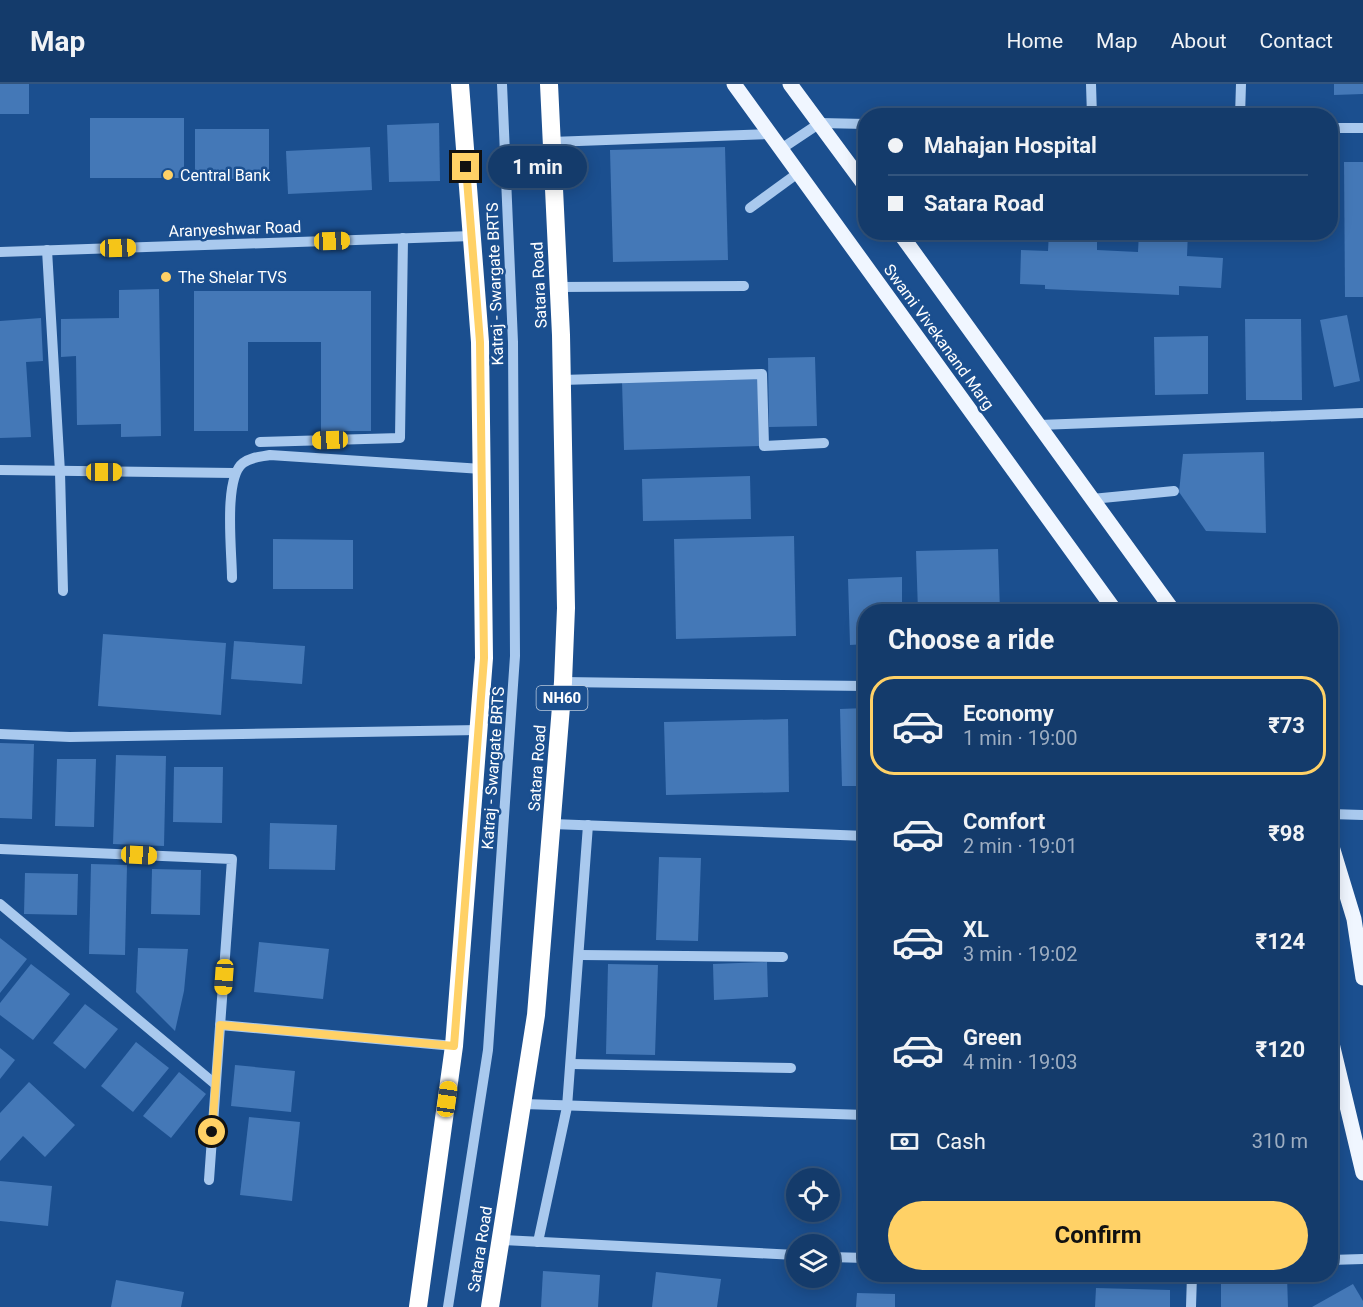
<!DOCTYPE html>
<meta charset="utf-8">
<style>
:root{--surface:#143b6b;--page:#1d4271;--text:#f1f3f6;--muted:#9dadc1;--line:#33557e;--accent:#ffd166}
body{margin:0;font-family:Roboto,sans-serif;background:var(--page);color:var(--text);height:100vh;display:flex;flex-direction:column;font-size:22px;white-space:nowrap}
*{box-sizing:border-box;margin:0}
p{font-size:20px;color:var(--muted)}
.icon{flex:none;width:33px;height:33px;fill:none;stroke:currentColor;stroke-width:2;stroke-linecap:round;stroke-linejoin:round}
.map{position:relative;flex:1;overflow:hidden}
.side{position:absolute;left:858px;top:520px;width:480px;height:678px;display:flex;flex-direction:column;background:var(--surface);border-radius:24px;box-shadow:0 3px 15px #0003,0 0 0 2px var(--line)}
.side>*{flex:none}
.top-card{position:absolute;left:858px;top:24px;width:480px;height:132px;border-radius:24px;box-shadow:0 3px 15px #0003,0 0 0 2px var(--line);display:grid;align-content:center;height:132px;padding:0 30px;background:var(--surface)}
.fabs{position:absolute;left:786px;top:1084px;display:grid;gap:12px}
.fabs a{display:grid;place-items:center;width:54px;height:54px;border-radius:50%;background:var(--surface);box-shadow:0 3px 15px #0003,0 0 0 2px var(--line);font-size:30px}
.end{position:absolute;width:27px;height:27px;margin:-14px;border:8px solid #ffd166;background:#111;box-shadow:0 0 0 3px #111}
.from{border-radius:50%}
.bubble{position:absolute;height:42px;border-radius:21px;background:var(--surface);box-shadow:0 3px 15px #0003,0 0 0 2px var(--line);font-size:20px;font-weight:700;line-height:42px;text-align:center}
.car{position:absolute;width:18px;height:36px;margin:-18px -9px;border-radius:8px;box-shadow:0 0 4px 2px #0007;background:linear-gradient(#f5c518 24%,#345 0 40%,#f5c518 0 76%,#345 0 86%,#f5c518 0)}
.top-card b{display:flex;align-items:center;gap:21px;height:57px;font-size:22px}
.top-card b+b{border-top:2px solid var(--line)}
.top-card i{width:15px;height:15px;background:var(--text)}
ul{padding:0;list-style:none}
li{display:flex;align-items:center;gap:18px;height:99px;margin:0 12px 9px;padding:0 18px;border:3px solid transparent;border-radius:24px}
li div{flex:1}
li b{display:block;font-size:22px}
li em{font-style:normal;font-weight:700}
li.active{border-color:var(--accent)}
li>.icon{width:54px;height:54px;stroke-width:1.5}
h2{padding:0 30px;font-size:27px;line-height:72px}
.pay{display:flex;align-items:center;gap:15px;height:66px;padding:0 30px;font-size:22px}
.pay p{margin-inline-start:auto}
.button{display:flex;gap:12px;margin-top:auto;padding:12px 30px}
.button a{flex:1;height:69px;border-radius:36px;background:var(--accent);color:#111;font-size:24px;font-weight:700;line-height:69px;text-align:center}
header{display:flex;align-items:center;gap:36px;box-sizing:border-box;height:84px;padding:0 30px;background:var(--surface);border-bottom:2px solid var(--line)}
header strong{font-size:28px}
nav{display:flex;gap:33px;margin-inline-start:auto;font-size:21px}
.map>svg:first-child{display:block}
</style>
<header>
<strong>Map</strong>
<nav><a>Home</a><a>Map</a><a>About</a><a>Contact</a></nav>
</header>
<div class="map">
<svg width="1363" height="1223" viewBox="0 0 1363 1223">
<rect width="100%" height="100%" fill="#1b4f8f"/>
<g fill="#4478b7">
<rect x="0" y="0" width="29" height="30"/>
<polygon points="1334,0 1363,0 1363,10 1334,11"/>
<rect x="90" y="34" width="94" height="60"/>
<polygon points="439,39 440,97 389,98 387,41"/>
<rect x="195" y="45" width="74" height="50"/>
<polygon points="370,63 372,106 288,110 286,67"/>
<polygon points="725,63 728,176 613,178 610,66"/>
<polygon points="1344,78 1363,78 1363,213 1345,213"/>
<polygon points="1049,148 1097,148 1097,166 1138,168 1139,148 1188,148 1187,172 1223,174 1221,204 1179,202 1179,211 1045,205 1045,201 1020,200 1021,166 1048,167"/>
<polygon points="159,205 161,352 121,353 121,340 77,341 76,272 61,273 61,235 119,234 119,206"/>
<polygon points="194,207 371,207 371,347 321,347 321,258 248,258 248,347 194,347"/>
<polygon points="1347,231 1360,297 1334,303 1320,236"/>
<polygon points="41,234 43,277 26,278 31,353 0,354 0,237"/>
<polygon points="1245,235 1301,235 1302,316 1246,316"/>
<polygon points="1208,252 1208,310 1155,311 1154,253"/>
<polygon points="815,273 817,342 769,343 768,274"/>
<polygon points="758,294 759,362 624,366 622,297"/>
<polygon points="1264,368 1266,449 1206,447 1179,408 1183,370"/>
<polygon points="750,392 751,435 643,437 642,395"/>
<polygon points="794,452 796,552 676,555 674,455"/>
<polygon points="273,455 353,456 353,505 273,505"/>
<polygon points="998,465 1000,528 918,528 916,467"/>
<polygon points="902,493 902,528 866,528 866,560 850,561 848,495"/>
<polygon points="103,550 226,559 221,631 98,622"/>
<polygon points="234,557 305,562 302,600 231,595"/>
<polygon points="866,624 866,702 842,702 840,625"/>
<polygon points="788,635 789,708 666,711 664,638"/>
<polygon points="0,659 34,660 32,735 0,734"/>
<polygon points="116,671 166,672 164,762 113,760"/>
<polygon points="57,675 96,675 94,743 55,742"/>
<polygon points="174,683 223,683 222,739 173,738"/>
<polygon points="270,739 337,741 335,786 269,785"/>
<polygon points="659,773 701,774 698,857 656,856"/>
<polygon points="91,780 127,781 125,871 89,870"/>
<polygon points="152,785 201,786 200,831 151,830"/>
<polygon points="25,789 78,790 77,831 24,830"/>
<polygon points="0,854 27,875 0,909"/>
<polygon points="259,858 329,865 323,915 254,908"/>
<polygon points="138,864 188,865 184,907 175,947 136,908"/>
<polygon points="767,878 768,913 714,916 713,880"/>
<polygon points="31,880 70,910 33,956 0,931 0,919"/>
<polygon points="608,880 658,881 655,971 606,970"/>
<polygon points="85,920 118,945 85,985 53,959"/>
<polygon points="136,958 169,984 133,1028 101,1002"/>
<polygon points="0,964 15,976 0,995"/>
<polygon points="235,981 295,987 291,1028 231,1022"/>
<polygon points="179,988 206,1010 171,1054 143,1032"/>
<polygon points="29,998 75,1041 45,1073 23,1052 0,1077 0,1029"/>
<polygon points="249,1033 300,1038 292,1117 240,1111"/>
<polygon points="0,1097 52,1102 48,1142 0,1137"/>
<polygon points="543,1187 600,1191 598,1223 541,1223"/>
<polygon points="656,1188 721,1195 717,1223 652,1223"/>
<polygon points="1221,1192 1287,1192 1288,1223 1221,1223"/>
<polygon points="116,1196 184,1208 181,1223 111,1223"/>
<polygon points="1353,1200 1363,1217 1363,1223 1312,1223"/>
<polygon points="1096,1204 1170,1206 1170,1223 1095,1223"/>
<polygon points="857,1209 895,1210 895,1223 856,1223"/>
</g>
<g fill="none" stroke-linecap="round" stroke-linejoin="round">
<g stroke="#a9c9ee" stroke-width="10">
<polyline points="1091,0 1092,32"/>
<polyline points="1240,32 1241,0"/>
<polyline points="1330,44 1363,44"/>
<polyline points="551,58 770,50"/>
<polyline points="781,65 820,39 866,40"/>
<polyline points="750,124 798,89"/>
<polyline points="47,166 60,388 63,507"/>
<polyline points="0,168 472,152"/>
<polyline points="558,203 744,202"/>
<polyline points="562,296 762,290 764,362 824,359"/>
<polyline points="1039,341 1363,329"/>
<polyline points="260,358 400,354 403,154"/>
<polyline points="0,386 234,389"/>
<polyline points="1092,415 1174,407"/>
<path d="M232 494C232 469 223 394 243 379 251 373 260 373 270 371L482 385"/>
<polyline points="563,598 866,602"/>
<polyline points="0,650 70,653 479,646"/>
<polyline points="1330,730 1363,731"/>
<polyline points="552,740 866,752"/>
<polyline points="0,765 232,775 209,1096"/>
<polyline points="0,820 215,1000"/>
<polyline points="580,871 783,873"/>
<polyline points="220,941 454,962"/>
<polyline points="571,980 791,984"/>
<polyline points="523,1020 866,1031"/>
<polyline points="501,1156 796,1171"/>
<polyline points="538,1158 567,1023 588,741"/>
<polyline points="830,1173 866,1174"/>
<polyline points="1330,1176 1363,1175"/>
<polyline points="448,1223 488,966 515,572 513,258 502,0"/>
<polyline points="1191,1223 1192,1191"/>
</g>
<g stroke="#f0f6ff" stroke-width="15">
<polyline points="734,0 1116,528"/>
<polyline points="790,0 866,103"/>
<polyline points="899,148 1174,528"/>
<polyline points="1330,756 1354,835 1363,894"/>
<polyline points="1330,951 1363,1089"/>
</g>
<g stroke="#fff" stroke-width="18">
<polyline points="418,1223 454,962 484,574 480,258 460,0"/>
<polyline points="490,1223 536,931 563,598 566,524 561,251 549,0"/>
</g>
</g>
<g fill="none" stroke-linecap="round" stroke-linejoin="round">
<polyline stroke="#ffd166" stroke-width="8" points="212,1048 220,941 454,962 484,574 480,258 466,83"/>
</g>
<g fill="#ffd166" stroke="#1b4f8f" stroke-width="2">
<circle cx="168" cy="91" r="6"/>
<circle cx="166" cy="193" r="6"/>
</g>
<g text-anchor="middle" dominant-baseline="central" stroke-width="5" stroke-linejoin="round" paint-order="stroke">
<rect fill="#1b4f8f" stroke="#bbcadd" stroke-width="1.5" x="536.5" y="602" width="51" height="24" rx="4.5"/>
<g font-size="15" font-weight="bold" fill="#fff">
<text x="562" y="614">NH60</text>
</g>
<g font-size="16" fill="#fff" stroke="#1b4f8f" text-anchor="start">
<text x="180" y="91">Central Bank</text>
<text x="178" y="193">The Shelar TVS</text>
</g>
<g font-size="16" fill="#fff" stroke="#1b4f8f">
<text transform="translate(235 145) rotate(-2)">Aranyeshwar Road</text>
<text transform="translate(495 200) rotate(-92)">Katraj - Swargate BRTS</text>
<text transform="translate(539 201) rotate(-93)">Satara Road</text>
<text transform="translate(939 253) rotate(54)">Swami Vivekanand Marg</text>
<text transform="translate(493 684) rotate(-86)">Katraj - Swargate BRTS</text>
<text transform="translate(537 684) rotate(-86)">Satara Road</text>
<text transform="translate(480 1165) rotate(-81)">Satara Road</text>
</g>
</g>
</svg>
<div class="fabs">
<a><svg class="icon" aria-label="locate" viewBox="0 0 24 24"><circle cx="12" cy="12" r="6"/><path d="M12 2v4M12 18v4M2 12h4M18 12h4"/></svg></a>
<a><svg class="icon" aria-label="layers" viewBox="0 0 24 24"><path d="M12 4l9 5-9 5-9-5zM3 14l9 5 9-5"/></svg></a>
</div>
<i class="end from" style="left:212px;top:1048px"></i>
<i class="end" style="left:466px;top:83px"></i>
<div class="bubble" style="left:488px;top:62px;width:99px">1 min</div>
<i class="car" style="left:332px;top:157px;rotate:88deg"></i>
<i class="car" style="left:118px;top:164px;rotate:88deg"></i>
<i class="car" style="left:330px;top:356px;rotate:268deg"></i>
<i class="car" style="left:104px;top:388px;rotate:90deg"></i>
<i class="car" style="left:139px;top:771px;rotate:93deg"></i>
<i class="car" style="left:224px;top:893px;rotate:184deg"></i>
<i class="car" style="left:447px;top:1015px;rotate:8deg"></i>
<div class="top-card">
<b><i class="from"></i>Mahajan Hospital</b>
<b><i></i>Satara Road</b>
</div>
<section class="side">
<h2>Choose a ride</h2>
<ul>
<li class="active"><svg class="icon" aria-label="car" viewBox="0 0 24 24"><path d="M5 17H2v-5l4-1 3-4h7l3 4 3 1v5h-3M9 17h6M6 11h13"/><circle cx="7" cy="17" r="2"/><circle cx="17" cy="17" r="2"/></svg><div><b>Economy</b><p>1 min · 19:00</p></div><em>₹73</em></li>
<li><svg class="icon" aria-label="car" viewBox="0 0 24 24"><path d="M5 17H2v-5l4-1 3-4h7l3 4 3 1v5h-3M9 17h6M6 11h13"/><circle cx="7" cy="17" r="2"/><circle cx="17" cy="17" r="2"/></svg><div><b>Comfort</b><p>2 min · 19:01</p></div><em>₹98</em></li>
<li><svg class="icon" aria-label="car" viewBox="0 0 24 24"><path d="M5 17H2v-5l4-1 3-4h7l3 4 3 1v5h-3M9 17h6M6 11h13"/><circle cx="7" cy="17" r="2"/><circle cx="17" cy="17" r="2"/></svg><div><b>XL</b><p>3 min · 19:02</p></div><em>₹124</em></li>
<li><svg class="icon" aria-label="car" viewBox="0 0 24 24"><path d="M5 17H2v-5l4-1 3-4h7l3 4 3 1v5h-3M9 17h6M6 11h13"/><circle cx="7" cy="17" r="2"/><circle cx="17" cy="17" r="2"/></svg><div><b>Green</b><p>4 min · 19:03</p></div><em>₹120</em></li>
</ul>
<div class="pay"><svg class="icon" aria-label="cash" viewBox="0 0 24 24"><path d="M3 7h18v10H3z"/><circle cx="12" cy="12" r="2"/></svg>Cash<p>310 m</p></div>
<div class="button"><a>Confirm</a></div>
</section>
</div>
